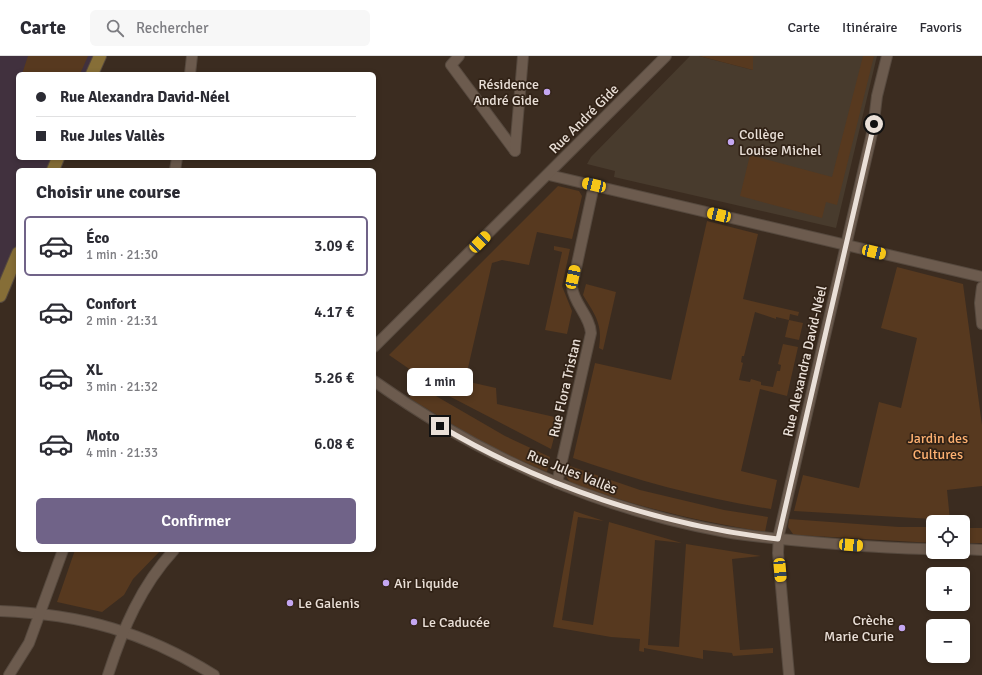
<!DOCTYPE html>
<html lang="fr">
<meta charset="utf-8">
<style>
:root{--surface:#fff;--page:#f7f7f7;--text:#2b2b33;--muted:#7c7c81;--line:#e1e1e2;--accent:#706388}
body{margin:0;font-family:Signika,sans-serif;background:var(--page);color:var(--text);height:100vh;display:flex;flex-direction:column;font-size:15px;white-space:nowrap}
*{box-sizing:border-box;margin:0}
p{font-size:13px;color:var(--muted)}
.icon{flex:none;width:22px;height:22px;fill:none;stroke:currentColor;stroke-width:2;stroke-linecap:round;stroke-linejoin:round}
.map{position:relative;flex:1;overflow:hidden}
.details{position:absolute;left:16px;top:112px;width:360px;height:384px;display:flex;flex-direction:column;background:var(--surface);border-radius:6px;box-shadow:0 2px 6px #0003}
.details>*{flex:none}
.banner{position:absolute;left:16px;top:16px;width:360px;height:88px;border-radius:6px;box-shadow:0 2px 6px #0003;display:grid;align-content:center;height:88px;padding:0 20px;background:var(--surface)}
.tools{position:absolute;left:926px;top:459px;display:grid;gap:8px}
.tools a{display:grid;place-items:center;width:44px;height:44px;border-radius:6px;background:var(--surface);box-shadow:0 2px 6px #0003;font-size:20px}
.end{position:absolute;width:18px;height:18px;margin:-9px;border:5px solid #eae0d8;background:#111;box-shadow:0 0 0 2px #111}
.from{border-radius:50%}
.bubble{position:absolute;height:28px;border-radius:6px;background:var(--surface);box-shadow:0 2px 6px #0003;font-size:13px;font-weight:600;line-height:28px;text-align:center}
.car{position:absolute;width:12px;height:24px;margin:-12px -6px;border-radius:5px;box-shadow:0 0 3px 1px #0007;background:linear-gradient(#f5c518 24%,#345 0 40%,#f5c518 0 76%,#345 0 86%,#f5c518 0)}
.banner b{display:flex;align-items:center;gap:14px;height:38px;font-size:15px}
.banner b+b{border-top:1px solid var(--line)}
.banner i{width:10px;height:10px;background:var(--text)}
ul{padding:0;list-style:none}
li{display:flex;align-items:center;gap:12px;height:60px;margin:0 8px 6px;padding:0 12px;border:2px solid transparent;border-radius:6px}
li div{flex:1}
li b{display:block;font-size:15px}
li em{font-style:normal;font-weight:600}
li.on{border-color:var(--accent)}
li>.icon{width:36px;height:36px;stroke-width:1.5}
h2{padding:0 20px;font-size:18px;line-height:48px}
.cta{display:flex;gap:8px;margin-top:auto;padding:8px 20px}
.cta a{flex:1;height:46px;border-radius:6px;background:var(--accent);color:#fff;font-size:16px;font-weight:600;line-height:46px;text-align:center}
header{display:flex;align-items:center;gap:24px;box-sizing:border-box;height:56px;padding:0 20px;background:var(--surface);border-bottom:1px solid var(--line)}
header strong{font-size:19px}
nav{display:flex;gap:22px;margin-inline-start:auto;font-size:14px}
.search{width:280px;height:36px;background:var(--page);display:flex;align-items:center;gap:10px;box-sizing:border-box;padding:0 14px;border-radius:6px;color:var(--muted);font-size:15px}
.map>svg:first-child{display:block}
</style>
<header>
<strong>Carte</strong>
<div class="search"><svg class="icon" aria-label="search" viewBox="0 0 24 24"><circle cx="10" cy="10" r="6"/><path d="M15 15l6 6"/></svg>Rechercher</div>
<nav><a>Carte</a><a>Itinéraire</a><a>Favoris</a></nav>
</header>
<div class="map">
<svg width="982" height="619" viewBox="0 0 982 619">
<rect width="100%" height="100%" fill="#3b2c20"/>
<polygon fill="#483b2d" points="690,0 699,0 753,14 753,0 877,0 836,172 614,121 615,115 587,108 591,101"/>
<polygon fill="#41313e" points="0,0 100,0 92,18 18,18 18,102 58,102 53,114 18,114 18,197 0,227"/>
<g fill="#57391f">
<polygon points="28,0 88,0 80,18 22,18"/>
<polygon points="699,0 753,0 753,14"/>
<polygon points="863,0 874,0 837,149 826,146 822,162 740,140 750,99 832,121"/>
<polygon points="558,130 579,135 582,140 572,183 537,176 529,209 502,204 492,207 465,325 496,332 497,348 559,362 551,393 447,339 389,299"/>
<path d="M707 165 758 178 743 243 799 256 798 260 790 258 789 264 803 267 799 284 785 281 789 264 776 261V263L755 256 744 300H742L741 306 743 307 739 324 750 326 751 323 761 326V329L773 331 777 315H780L781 309 778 308 783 288 798 291 787 340 760 333 741 415 777 424 771 453C701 442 639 425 573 402L595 307 671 324Z"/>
<polygon points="554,190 570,193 562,230 572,255 567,278 545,274 562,196 554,194"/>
<polygon points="897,211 963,228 982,369 982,430 947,434 950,464 794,455 803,419 859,432 879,346 901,352 917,282 881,272"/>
<path d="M586 228 616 236 603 294 599 292C603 268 595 259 583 239Z"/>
<polygon points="417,329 505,380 550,401 547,416 505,398 475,382 409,342"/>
<path d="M567 409 640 434 724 454 768 461 765 476C697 465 636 451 571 427 565 421 565 417 567 409Z"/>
<polygon points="574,455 604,465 578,461 562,564 593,569 609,466 682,487 655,484 648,589 679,591 686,488 761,500 732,503 740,594 773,592 773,597 733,600 732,597 703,594 703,603 644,592 644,596 639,595 640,583 611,581 553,571"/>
<polygon points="789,463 899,471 933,471 933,487 797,479 793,478 788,471"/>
<rect x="963" y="472" width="19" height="15"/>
<polygon points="75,494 161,494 133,523 124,539 102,556 57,546"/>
</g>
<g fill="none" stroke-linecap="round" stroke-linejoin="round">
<g stroke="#56493e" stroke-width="12">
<g id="street">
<polyline points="459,0 451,9 515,95"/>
<polyline points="190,18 192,0"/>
<polyline points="515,95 523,0"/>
<polyline points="175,114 177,102"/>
<polyline points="549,119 982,221"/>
<polyline points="982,231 980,247 982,268"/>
<polyline points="374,291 666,0"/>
<path d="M374 325C479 400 598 453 726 476 767 483 808 486 849 489 877 491 905 493 933 493"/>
<path d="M557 427 591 277C590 260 574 248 572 231L594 129"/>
<polyline points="963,493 982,494"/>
<path d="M0 555C81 558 145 576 214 619"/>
<polyline points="9,619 29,587 63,494"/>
<path d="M108 619C123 572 141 530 174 494"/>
<polyline points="789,619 778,497 779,478 873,73 877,40 887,0"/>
</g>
</g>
<g stroke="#56493e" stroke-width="14">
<g id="secondary">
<polyline points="92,18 100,0"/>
<polyline points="53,114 58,102"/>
<polyline points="0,240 18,197"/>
</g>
</g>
<use href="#street" stroke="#6c5b4e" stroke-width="10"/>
<use href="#secondary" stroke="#866e37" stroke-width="12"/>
</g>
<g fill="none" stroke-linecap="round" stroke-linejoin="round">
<path stroke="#eae0d8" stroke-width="5" d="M440 370C543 431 660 469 778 483L874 68"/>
</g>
<g fill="#c4a7f1" stroke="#312216" stroke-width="1.5">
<circle cx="547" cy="36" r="4"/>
<circle cx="731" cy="86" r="4"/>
<circle cx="386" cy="527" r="4"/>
<circle cx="290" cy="547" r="4"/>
<circle cx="414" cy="566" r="4"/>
<circle cx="902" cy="572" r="4"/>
</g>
<g text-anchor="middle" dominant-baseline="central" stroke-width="3.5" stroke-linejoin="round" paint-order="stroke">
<g font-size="14" fill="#eae0d8" stroke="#312216" text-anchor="start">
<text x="539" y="28" text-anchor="end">Résidence<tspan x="539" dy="16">André Gide</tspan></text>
<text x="739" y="78">Collège<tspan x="739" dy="16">Louise Michel</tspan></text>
<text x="394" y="527">Air Liquide</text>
<text x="298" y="547">Le Galenis</text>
<text x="894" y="564" text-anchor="end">Crèche<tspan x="894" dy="16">Marie Curie</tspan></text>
<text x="422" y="566">Le Caducée</text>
</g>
<g font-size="14" fill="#eae0d8" stroke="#312216">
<text transform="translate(584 63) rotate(-45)">Rue André Gide</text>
<text transform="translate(805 305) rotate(-77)">Rue Alexandra David-Néel</text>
<text transform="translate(565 332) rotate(-77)">Rue Flora Tristan</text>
<text transform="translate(572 416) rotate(22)">Rue Jules Vallès</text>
</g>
<g font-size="14" fill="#feb171" stroke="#312216">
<text x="938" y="382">Jardin des<tspan x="938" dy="16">Cultures</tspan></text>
</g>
</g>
</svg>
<div class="tools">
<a><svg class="icon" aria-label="locate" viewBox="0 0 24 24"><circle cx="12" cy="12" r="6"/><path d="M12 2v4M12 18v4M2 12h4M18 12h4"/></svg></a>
<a>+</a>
<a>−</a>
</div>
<i class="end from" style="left:874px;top:68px"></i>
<i class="end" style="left:440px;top:370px"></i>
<div class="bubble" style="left:407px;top:312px;width:66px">1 min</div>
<i class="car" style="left:594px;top:129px;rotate:283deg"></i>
<i class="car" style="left:719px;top:159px;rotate:283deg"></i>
<i class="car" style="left:480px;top:186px;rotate:45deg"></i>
<i class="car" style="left:874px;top:196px;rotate:103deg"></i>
<i class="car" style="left:573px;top:221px;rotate:12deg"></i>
<i class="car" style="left:851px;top:489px;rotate:94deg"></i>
<i class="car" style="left:780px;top:514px;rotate:175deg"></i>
<div class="banner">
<b><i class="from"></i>Rue Alexandra David-Néel</b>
<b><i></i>Rue Jules Vallès</b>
</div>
<section class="details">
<h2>Choisir une course</h2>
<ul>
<li class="on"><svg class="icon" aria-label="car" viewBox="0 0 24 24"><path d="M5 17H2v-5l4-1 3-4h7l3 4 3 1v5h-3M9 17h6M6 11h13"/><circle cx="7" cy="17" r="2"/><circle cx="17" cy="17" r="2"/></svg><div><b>Éco</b><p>1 min · 21:30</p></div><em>3.09 €</em></li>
<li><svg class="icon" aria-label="car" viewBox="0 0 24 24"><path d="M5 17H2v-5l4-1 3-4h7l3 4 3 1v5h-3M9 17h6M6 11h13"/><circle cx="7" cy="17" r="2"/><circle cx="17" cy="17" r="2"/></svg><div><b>Confort</b><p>2 min · 21:31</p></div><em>4.17 €</em></li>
<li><svg class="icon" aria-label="car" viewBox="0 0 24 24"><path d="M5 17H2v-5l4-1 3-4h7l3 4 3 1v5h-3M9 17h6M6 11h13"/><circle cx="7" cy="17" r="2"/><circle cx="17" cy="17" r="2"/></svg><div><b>XL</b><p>3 min · 21:32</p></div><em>5.26 €</em></li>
<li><svg class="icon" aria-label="car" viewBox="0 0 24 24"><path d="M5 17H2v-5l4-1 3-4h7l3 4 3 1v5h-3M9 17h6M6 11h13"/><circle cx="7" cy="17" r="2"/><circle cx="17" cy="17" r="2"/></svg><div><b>Moto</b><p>4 min · 21:33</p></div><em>6.08 €</em></li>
</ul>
<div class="cta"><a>Confirmer</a></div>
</section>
</div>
